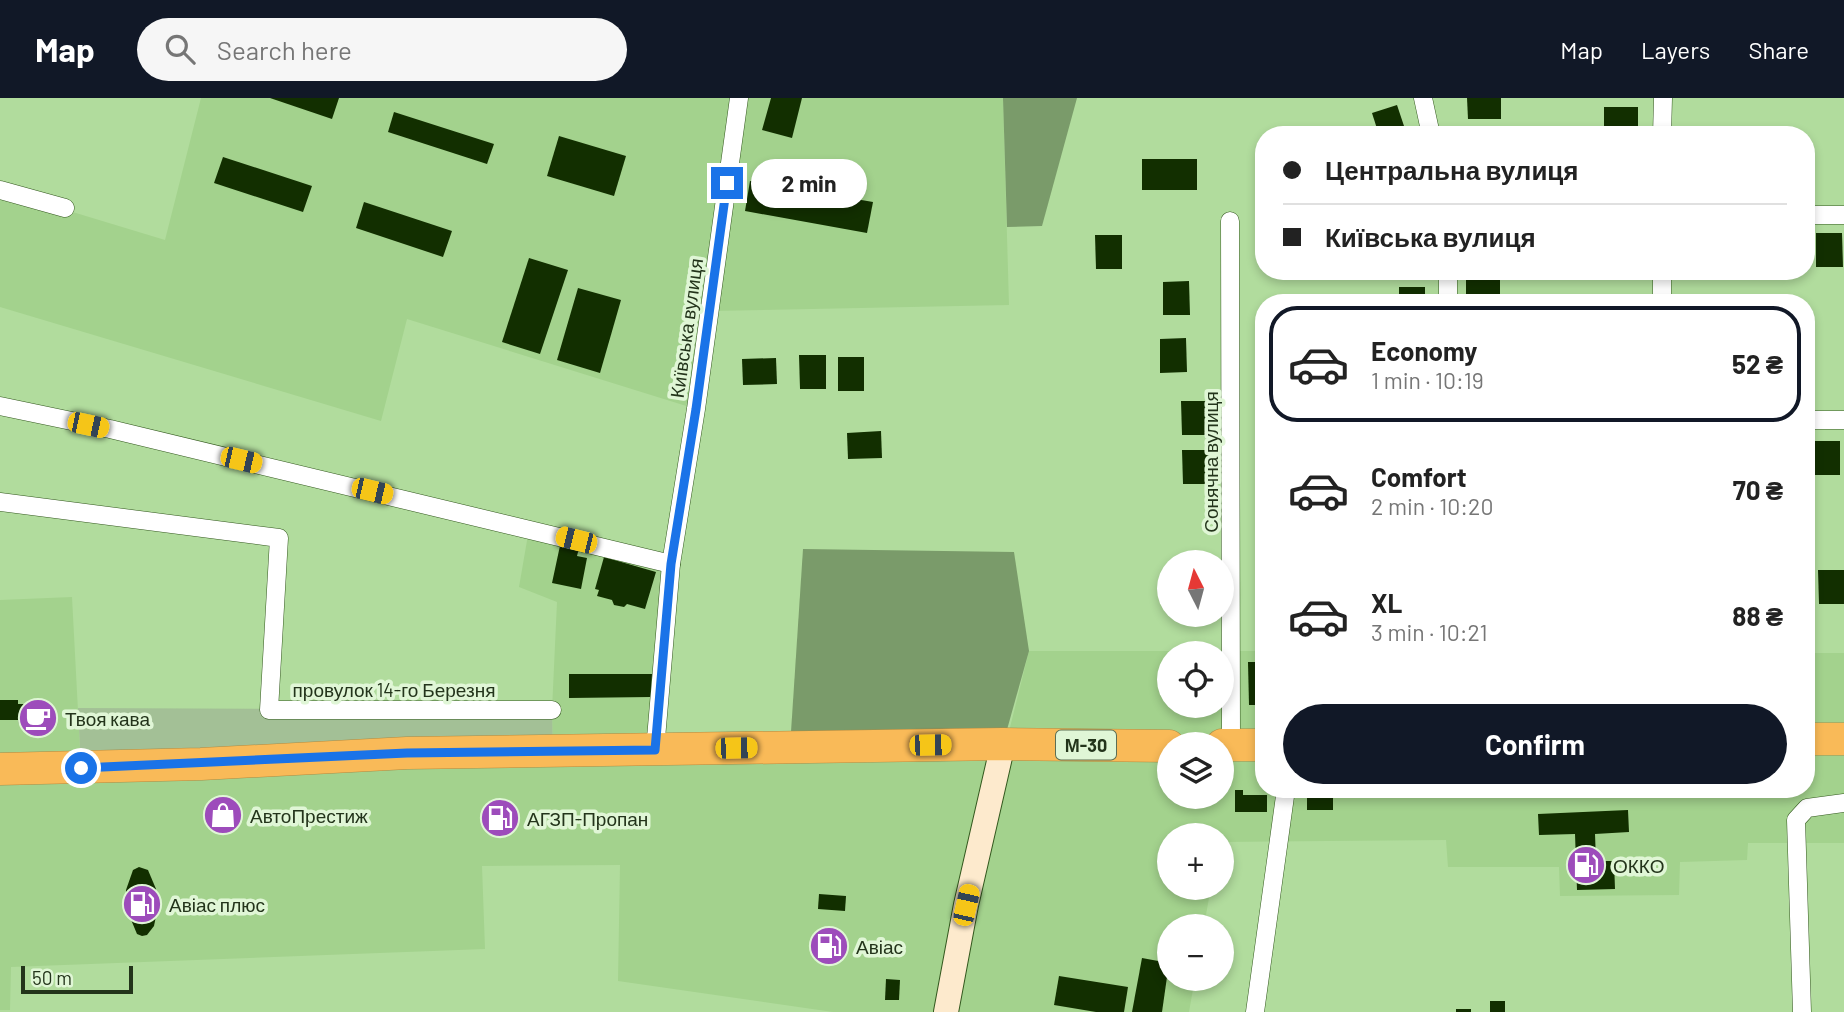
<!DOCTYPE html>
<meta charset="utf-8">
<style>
:root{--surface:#fff;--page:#f6f6f6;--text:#222;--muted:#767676;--line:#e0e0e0;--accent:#111827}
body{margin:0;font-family:Barlow,sans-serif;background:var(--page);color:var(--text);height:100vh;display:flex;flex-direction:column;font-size:26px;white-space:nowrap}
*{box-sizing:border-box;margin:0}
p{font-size:23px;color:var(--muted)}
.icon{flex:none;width:38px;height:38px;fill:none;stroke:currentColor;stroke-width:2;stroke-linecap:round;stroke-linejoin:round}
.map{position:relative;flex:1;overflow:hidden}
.details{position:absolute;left:1255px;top:196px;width:560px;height:504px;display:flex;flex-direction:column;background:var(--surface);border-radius:28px;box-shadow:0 4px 10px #0003}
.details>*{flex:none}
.top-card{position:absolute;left:1255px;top:28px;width:560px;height:154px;border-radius:28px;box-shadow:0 4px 10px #0003;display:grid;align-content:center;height:154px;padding:0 28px;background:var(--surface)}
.needle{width:46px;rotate:354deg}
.controls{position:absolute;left:1157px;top:452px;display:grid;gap:14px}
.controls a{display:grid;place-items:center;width:77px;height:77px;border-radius:50%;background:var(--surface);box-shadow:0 4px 10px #0003;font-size:35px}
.scale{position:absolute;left:21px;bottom:18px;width:112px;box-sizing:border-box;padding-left:7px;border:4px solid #23341b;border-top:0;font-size:19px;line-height:24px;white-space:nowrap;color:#23341b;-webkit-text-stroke:5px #e0f6d6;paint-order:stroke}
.end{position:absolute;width:32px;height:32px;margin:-16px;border:9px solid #1a73e8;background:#fff;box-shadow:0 0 0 4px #fff}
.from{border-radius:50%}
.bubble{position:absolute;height:49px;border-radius:24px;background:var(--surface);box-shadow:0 4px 10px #0003;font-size:23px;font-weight:700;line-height:49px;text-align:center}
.car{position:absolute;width:21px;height:42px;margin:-21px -10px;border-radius:9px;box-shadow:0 0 5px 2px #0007;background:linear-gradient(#f5c518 24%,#345 0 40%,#f5c518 0 76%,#345 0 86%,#f5c518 0)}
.top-card b{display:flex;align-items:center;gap:24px;height:66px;font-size:26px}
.top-card b+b{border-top:2px solid var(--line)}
.top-card i{width:18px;height:18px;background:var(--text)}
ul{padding:12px 0 0;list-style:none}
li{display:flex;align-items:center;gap:21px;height:116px;margin:0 14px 10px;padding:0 14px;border:4px solid transparent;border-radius:28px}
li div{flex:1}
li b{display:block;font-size:26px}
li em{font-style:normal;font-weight:700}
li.active{border-color:var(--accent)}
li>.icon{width:63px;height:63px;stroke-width:1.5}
.button{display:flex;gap:14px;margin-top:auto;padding:14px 28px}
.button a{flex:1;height:80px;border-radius:42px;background:var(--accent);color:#fff;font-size:28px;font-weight:700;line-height:80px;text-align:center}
header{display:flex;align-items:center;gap:42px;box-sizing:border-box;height:98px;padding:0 35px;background:var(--accent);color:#fff}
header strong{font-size:33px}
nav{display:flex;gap:38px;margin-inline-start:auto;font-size:24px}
.search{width:490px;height:63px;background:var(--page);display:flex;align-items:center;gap:18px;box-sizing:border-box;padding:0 24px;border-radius:38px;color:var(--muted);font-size:26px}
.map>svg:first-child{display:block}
</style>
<header>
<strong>Map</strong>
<div class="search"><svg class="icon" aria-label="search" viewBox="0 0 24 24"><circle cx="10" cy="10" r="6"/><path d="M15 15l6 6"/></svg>Search here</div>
<nav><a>Map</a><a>Layers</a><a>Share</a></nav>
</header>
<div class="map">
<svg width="1844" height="914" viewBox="0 0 1844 914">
<rect width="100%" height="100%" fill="#b1dc9d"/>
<g fill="#a3d28d" fill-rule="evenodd">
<polygon points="201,0 1003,0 1009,207 710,213 696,311 407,221 381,323 0,209 0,92 165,142"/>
<path d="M529 431 671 466 655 651 1003 646 981 746 1029 553H1263L1264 691H1806V555H1844V745H1748L1747 762 1680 764 1679 797 1560 798 1559 769H1448L1446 742 1222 744V737H1169V789H1211L1204 828H1169V880H1195L1189 914H833L618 883 620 767 482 768 485 851 11 869 10 912H0V502L72 499 81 670 553 653 552 612 557 504 519 489ZM1169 555H1222V607H1169ZM1169 646H1222V698H1169Z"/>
</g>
<polygon fill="#a3c096" points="78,610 552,612 553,653 81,670"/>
<g fill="#7a9b6a">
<polygon points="1003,0 1077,0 1042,128 1007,129"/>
<polygon points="803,451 1014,454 1029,553 1003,646 790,649"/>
</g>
<g fill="#122f00">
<polygon points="270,0 339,0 332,21"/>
<polygon points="771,0 802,0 792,40 762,32"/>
<polygon points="1467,0 1501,0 1501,21 1468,21"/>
<polygon points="1397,7 1407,37 1379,37 1372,15"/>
<rect x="1604" y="9" width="34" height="26"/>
<polygon points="394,14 494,46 487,66 388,34"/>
<polygon points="559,38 626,58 614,98 547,78"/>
<polygon points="223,59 312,88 303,114 214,85"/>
<rect x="1142" y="61" width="55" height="31"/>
<polygon points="750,83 873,104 867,135 745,113"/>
<polygon points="364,104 452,133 443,159 356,130"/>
<polygon points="1816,135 1842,135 1843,169 1816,169"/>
<polygon points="1095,137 1122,137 1122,171 1096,171"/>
<polygon points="529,160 568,172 540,256 502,244"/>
<rect x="1466" y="173" width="34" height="26"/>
<polygon points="1189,183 1190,217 1163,217 1163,184"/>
<rect x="1399" y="189" width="26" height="16"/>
<polygon points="578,190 621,202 600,275 557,262"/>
<polygon points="1186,240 1187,274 1160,275 1160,241"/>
<polygon points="799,257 826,257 826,291 800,291"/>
<rect x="838" y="259" width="26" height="34"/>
<polygon points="776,260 777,286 743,287 742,261"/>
<rect x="1260" y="292" width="4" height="26"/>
<polygon points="1181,303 1208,303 1208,337 1182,337"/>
<polygon points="881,333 882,360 848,361 847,335"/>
<polygon points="1813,343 1840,343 1840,377 1814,377"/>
<polygon points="1182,352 1209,352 1209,386 1183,386"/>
<polygon points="1264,353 1264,380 1258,380 1258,354"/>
<rect x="1258" y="406" width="6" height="34"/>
<polygon points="561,443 580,446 577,458 587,460 581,491 552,485"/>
<polygon points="604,459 656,474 645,511 627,506 624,509 614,507 612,502 597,498 599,492 595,491"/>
<polygon points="1818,472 1844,472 1844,506 1819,506"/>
<polygon points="1248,564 1264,564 1264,607 1249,607"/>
<polygon points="569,576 652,576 651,599 569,600"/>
<polygon points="0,602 18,602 18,606 45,606 45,625 19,626 18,622 0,622"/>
<polygon points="1235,692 1243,692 1243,697 1267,697 1267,714 1235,714"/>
<rect x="1307" y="695" width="26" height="17"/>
<polygon points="235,710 235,724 212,725 211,711"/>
<polygon points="1628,712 1629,734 1595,736 1596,763 1614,763 1615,791 1577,792 1575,736 1539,737 1538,716"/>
<polygon points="139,769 148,772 156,791 157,813 154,828 147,837 142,838 137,836 127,812 126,792 133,772"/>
<polygon points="819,796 846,798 845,813 818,811"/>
<polygon points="815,836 847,842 843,860 811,854"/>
<polygon points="1142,860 1169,865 1162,914 1132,914"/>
<polygon points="1059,878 1128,889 1124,914 1096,914 1054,907"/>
<polygon points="886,881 900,882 899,902 885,902"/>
<rect x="1490" y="903" width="15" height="11"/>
<rect x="1456" y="911" width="15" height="3"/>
</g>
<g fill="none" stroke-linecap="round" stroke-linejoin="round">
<g stroke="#33581e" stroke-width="19">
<g id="street">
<polyline points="1423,0 1431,37"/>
<polyline points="1662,37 1663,0"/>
<polyline points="0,92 65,110"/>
<polyline points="1806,117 1844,117"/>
<polyline points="1230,123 1231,647"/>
<polyline points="1448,205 1448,173"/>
<polyline points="1662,205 1662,173"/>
<polyline points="0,308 110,331 671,466"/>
<polyline points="1806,322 1844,322"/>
<polyline points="0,404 279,440 269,612 552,612"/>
<polyline points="655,652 671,466 696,311 739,0"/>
<polyline points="1255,914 1286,691"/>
<polyline points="1802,914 1796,722 1807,710 1844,705"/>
</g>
</g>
<g stroke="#33581e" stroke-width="26">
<polyline id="secondary" points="946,914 966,807 1003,646"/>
</g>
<g stroke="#ae8b43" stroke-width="33">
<g id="highway">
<polyline points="1806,641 1844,641"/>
<polyline points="1222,647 1264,647"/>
<polyline points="0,671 201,666 407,655 1003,646 1169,648"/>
</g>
</g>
<use href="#street" stroke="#fff" stroke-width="18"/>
<use href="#secondary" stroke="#fdeacd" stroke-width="24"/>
<use href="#highway" stroke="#f9ba58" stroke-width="32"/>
</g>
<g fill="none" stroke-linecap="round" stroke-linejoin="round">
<polyline stroke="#1a73e8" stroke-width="9" points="81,670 407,655 655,652 671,466 696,311 727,85"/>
</g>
<defs>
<g id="cafe-disc" transform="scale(2.0125)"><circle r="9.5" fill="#9d4cbb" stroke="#e0f6d6"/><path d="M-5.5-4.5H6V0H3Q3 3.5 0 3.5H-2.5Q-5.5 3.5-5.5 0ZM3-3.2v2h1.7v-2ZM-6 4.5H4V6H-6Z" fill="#fff"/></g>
<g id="shop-disc" transform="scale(2.0125)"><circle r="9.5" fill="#9d4cbb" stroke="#e0f6d6"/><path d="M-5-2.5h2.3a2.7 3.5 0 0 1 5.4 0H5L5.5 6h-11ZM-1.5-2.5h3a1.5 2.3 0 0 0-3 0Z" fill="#fff"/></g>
<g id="fuel-disc" transform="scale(2.0125)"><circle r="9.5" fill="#9d4cbb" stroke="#e0f6d6"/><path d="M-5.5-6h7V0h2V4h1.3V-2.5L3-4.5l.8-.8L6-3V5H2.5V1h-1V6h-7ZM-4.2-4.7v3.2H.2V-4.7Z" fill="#fff"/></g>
</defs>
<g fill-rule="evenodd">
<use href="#cafe-disc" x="38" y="620"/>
<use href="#shop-disc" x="223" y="717"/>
<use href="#fuel-disc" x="500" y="720"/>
<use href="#fuel-disc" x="1586" y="767"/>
<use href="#fuel-disc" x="142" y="806"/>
<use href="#fuel-disc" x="829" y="848"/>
</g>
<g text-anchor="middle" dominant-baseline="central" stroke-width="7" stroke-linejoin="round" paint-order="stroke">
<rect fill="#e0f6d6" stroke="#5c6e53" stroke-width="2" x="1056" y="632.5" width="60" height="29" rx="5"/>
<g font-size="18" font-weight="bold" fill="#23341b">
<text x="1086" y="647">М-30</text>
</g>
<g font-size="19" fill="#23341b" stroke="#e0f6d6">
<text transform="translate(686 230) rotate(-82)">Київська вулиця</text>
<text transform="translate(1210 364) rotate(-90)">Сонячна вулиця</text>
<text x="394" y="591">провулок 14-го Березня</text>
</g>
<g font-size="19" fill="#23341b" stroke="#e0f6d6" text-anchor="start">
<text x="65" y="620">Твоя кава</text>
<text x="250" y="717">АвтоПрестиж</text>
<text x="527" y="720">АГЗП-Пропан</text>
<text x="1613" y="767">ОККО</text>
<text x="169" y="806">Авіас плюс</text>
<text x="856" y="848">Авіас</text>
</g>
</g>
</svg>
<div class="controls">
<a><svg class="needle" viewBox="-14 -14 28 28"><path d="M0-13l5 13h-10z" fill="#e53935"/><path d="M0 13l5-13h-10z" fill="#767676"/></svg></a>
<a><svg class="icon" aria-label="locate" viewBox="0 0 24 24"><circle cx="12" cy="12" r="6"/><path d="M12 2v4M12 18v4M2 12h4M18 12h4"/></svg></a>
<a><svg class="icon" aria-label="layers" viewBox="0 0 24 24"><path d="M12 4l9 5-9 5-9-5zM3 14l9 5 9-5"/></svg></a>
<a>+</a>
<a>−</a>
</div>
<div class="scale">50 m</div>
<i class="end from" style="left:81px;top:670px"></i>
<i class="end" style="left:727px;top:85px"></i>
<div class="bubble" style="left:751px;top:61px;width:116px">2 min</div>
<i class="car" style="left:88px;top:327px;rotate:102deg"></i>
<i class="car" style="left:241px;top:362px;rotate:103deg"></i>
<i class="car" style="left:372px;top:393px;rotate:103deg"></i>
<i class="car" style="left:576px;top:442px;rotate:284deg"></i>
<i class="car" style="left:930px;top:647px;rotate:89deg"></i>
<i class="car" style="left:736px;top:650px;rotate:89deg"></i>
<i class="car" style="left:966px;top:807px;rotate:13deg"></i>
<div class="top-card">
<b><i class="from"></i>Центральна вулиця</b>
<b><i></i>Київська вулиця</b>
</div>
<section class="details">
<ul>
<li class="active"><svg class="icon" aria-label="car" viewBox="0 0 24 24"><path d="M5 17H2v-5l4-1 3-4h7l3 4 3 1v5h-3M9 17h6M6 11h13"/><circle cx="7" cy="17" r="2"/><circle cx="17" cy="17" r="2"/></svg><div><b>Economy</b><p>1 min · 10:19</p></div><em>52 ₴</em></li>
<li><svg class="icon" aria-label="car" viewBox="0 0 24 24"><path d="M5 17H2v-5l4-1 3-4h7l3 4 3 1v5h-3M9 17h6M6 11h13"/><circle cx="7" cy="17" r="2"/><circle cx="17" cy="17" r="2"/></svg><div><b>Comfort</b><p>2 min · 10:20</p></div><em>70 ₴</em></li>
<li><svg class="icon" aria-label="car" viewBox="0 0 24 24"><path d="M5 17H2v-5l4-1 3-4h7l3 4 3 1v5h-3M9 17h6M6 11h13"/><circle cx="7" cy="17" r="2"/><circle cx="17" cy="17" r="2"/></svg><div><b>XL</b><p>3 min · 10:21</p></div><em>88 ₴</em></li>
</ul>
<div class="button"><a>Confirm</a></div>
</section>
</div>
